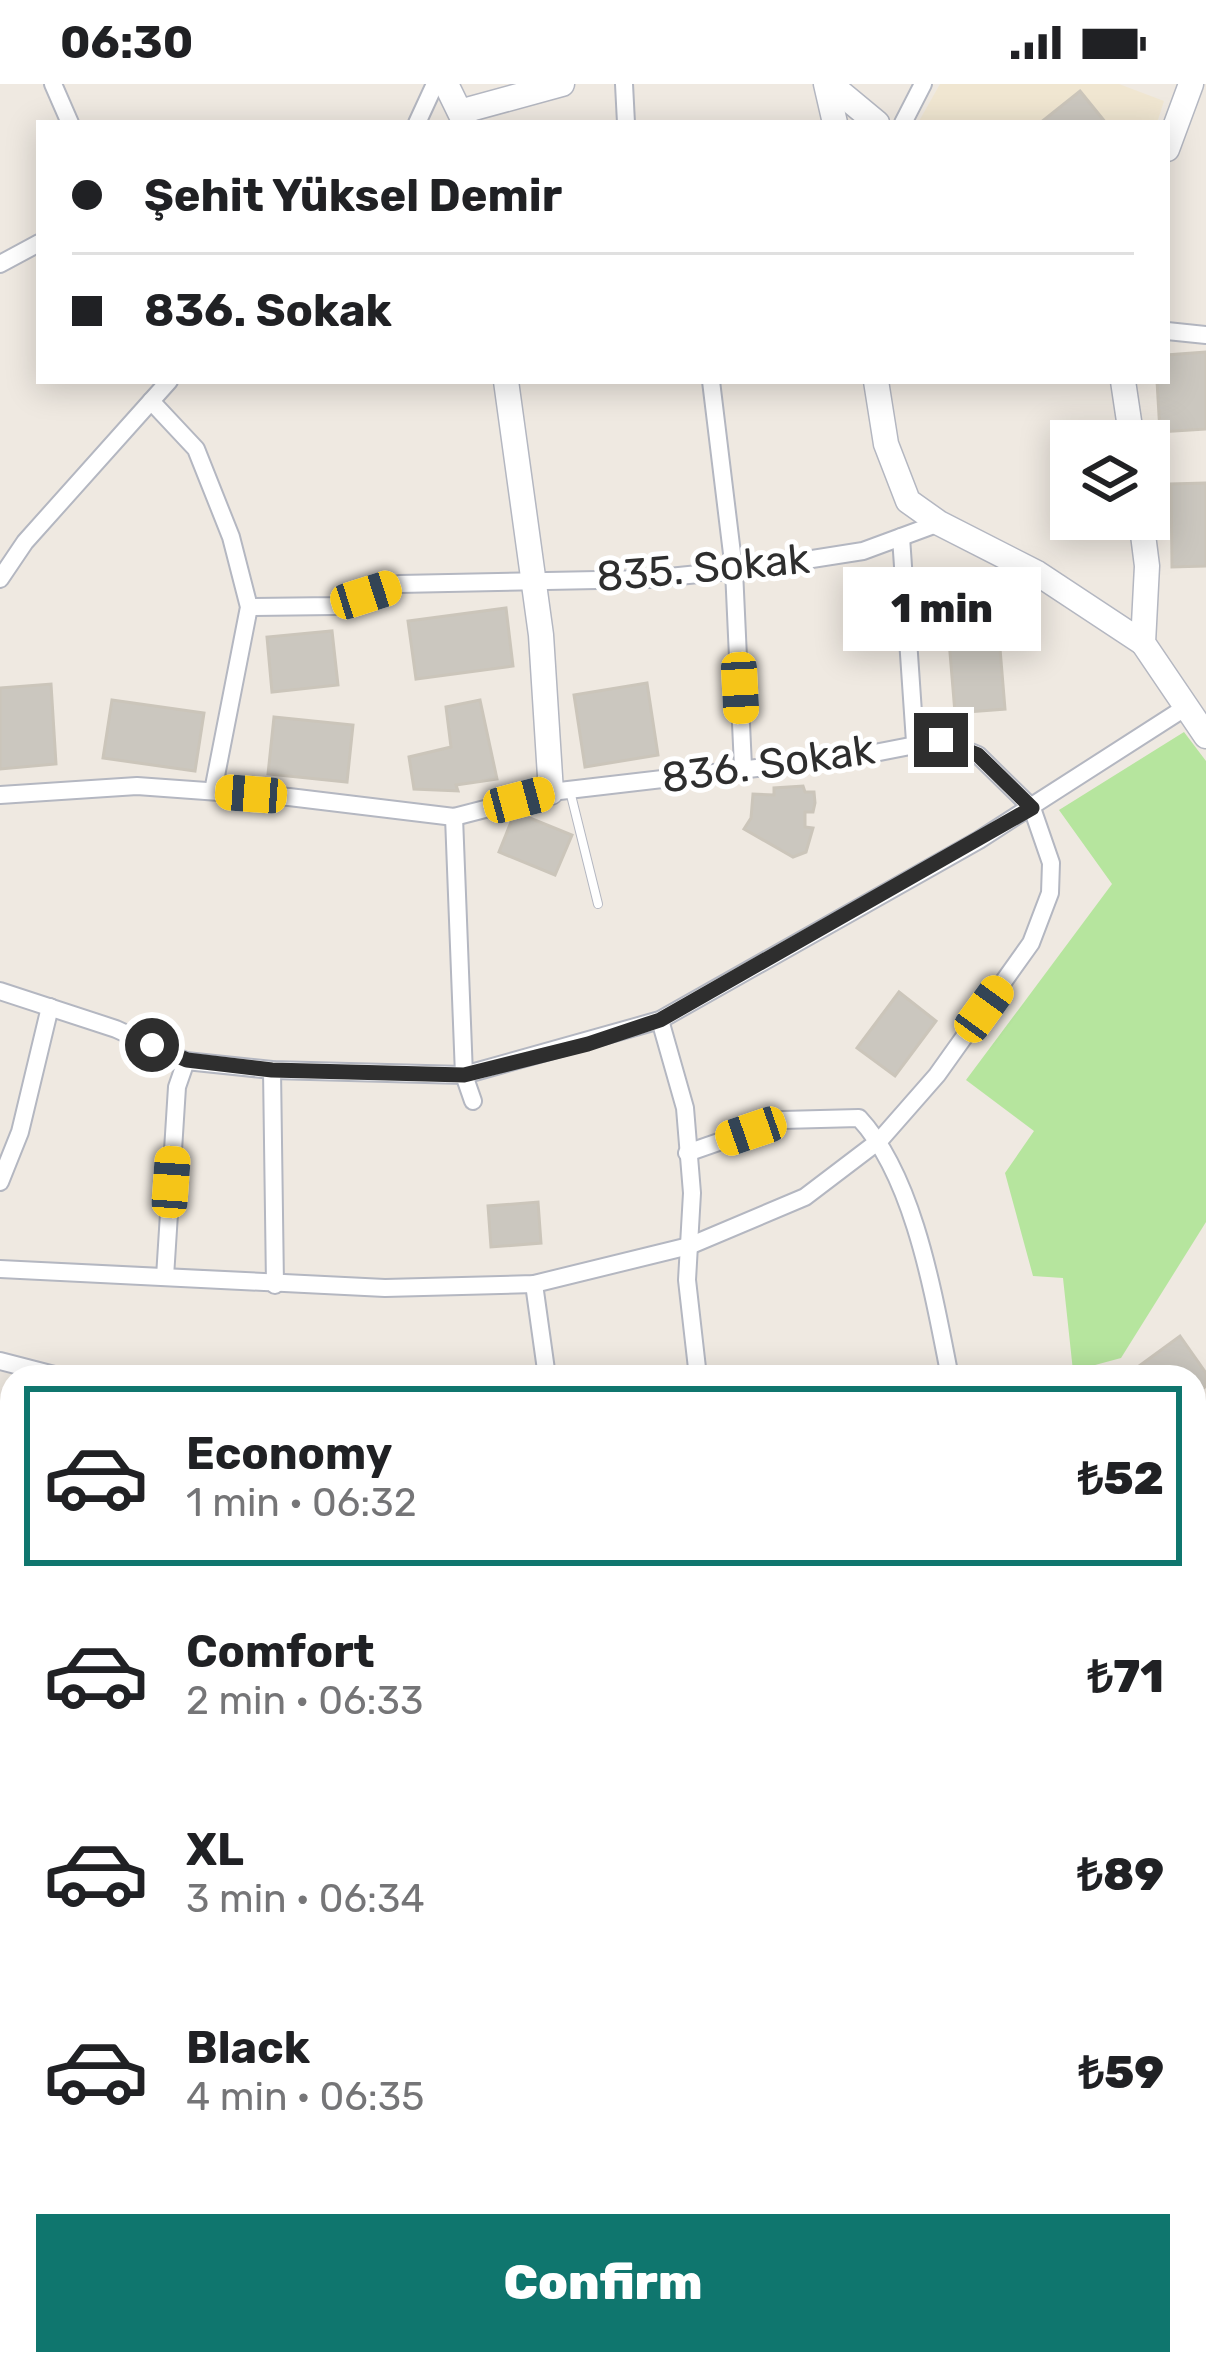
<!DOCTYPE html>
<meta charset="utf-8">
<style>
:root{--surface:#fff;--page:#f2f2f2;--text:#202124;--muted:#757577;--line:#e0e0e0;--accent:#0f766e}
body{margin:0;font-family:Rubik,sans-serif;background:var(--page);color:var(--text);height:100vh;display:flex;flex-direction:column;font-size:45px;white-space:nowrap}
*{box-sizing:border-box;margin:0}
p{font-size:39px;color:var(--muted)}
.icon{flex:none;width:66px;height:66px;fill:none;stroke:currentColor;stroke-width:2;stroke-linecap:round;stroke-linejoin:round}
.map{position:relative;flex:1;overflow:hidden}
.drawer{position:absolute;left:0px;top:1281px;width:1206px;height:1011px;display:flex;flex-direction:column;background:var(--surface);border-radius:36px 36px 0 0;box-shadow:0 6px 30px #0003}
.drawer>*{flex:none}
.banner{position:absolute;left:36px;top:36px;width:1134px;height:264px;border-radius:0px;box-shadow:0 6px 30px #0003;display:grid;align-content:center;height:264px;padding:0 36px;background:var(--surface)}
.tools{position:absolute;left:1050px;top:336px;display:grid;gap:24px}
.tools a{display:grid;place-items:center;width:120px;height:120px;border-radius:0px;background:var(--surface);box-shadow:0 6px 30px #0003;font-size:60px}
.end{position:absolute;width:54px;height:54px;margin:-27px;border:15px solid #2e2e2e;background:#fff;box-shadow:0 0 0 6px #fff}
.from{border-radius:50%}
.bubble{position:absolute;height:84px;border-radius:0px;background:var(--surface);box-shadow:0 6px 30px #0003;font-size:39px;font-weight:800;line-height:84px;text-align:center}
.car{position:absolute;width:36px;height:72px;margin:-36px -18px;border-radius:15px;box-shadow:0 0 9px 3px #0007;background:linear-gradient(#f5c518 24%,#345 0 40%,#f5c518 0 76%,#345 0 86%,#f5c518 0)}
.banner b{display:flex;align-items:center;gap:42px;height:114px;font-size:45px}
.banner b+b{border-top:3px solid var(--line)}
.banner i{width:30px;height:30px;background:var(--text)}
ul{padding:21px 0 0;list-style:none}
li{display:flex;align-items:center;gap:36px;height:180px;margin:0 24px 18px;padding:0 12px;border:6px solid transparent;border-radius:0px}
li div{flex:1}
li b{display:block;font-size:45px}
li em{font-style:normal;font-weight:800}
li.on{border-color:var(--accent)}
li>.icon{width:108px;height:108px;stroke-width:1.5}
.action{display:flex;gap:24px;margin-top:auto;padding:24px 36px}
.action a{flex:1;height:138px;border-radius:0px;background:var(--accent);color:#fff;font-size:48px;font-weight:800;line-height:138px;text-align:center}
.status{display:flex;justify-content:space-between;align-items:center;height:84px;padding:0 60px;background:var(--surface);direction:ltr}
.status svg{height:33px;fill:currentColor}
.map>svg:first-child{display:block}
</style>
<div class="status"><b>06:30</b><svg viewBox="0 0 49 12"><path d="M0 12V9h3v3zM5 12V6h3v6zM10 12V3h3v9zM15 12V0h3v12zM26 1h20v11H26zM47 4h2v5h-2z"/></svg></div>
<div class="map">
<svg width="1206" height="2291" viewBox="0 0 1206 2291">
<rect width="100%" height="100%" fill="#efe9e1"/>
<g fill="#f0e6d1">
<polygon points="940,0 1119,0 1164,17 1157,39 918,39"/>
<polygon points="0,1486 12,1487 12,1684 0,1682"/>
</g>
<polygon fill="#b6e59e" points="1184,648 1206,677 1206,1138 1121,1274 1073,1287 1063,1194 1033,1192 1005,1089 1034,1047 966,996 1112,800 1059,726"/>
<g fill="#cbc7bf" stroke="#cbc5ba" stroke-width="3">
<polygon points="1080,7 1106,39 1040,39"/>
<polygon points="1206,268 1206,345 1160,348 1157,297 1167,297 1167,271"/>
<polygon points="1206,399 1206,482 1172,483 1171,400"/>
<polygon points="994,492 1005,625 955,629 944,496"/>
<polygon points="506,524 513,582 416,595 408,537"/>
<polygon points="332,547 338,601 272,608 267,553"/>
<polygon points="647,599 658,671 585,683 574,611"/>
<polygon points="51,600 56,680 0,685 0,604"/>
<polygon points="112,616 204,629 195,687 103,674"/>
<polygon points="480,616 497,695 456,701 458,707 414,705 409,673 451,663 446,623"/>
<polygon points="274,633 353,641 347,698 268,690"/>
<polygon points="803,702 805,708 814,708 815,719 813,728 805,728 805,743 813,744 806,768 793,773 744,745 751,734 753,710 774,711 774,704"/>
<polygon points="515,728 572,751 555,791 499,768"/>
<polygon points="899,908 936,937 895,992 857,964"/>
<polygon points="538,1118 541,1159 491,1163 488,1122"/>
<polygon points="1180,1252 1206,1289 1206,1302 1194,1311 1194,1293 1124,1293"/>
<polygon points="0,1561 12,1563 12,1628 10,1613 0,1612"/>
<polygon points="1194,1721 1206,1726 1198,1761 1194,1759"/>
</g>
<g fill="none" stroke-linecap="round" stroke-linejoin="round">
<g stroke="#b4b7c1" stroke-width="10">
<polyline id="lane" points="570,707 598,820"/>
</g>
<g stroke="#b4b7c1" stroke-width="20">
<g id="street">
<polyline points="53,0 70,39"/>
<polyline points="624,0 626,39"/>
<polyline points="417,39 435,0"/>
<polyline points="903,39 923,0"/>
<polyline points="0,180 39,159"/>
<polyline points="1167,247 1206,251"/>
<polyline points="711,297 734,486 743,683"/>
<polyline points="151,317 196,365 231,453 249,523 213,707"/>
<polyline points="901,453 915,658"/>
<polyline points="0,495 25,458 169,297"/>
<polyline points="249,523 334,522 399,500 649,495 748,485 863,467 939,439"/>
<polyline points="0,711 137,702 289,713 454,733 551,708 859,672 941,656 978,671 1032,724 1051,779 1050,809 1031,859 937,991 880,1056 805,1113 689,1162 534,1200 385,1204 0,1185"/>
<polyline points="454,733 464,991 473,1017"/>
<polyline points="0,907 116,945 186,977 272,986 464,991 660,936 979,756 1183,625"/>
<polyline points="660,936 685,1024 692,1109 687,1196 698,1293"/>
<polyline points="272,986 275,1201"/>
<path d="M687 1069 782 1036 859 1034C915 1094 934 1214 950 1293"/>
<polyline points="0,1098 20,1048 50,923"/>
<polyline points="165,1193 177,1003 186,977"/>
<polyline points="534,1200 547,1293"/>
<polyline points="0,1277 62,1293"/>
<polyline points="956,1293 1027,1293"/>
<polyline points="1194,1386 1206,1385"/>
<polyline points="0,1460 12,1461"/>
<polyline points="1194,1698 1206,1699"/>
<polyline points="0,1703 12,1704"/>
<polyline points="1194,1959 1206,1959"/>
<polyline points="0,2195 12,2196"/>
<polyline points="125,2280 125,2291"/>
<polyline points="286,2280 286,2291"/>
<polyline points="429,2280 429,2291"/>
<polyline points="570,2280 571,2291"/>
<polyline points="907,2280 908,2291"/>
<polyline points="1043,2280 1044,2291"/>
<polyline points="714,2291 714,2280"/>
</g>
</g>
<g stroke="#b4b7c1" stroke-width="27">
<g id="secondary">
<polyline points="446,0 465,39"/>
<polyline points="826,0 835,39"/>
<polyline points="830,0 877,39"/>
<polyline points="463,27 562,0"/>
<polyline points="1167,65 1191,0"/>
<polyline points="506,297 541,551 551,708"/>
<polyline points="876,297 886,360 908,417 939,439 1037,489 1143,559"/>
<polyline points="1123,297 1132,357"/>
<polyline points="1141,435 1147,482 1143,559 1206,652"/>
</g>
</g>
<use href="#lane" stroke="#fff" stroke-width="8"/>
<use href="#street" stroke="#fff" stroke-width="16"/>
<use href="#secondary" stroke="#fff" stroke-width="24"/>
</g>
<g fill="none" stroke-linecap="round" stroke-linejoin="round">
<polyline stroke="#2e2e2e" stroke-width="15" points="152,961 187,976 272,986 464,991 588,960 660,936 1032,724 978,671 941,656"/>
</g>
<g text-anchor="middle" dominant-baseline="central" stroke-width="10" stroke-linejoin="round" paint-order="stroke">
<g font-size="42" fill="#2e2e2e" stroke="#fff">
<text transform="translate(703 484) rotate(-5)">835. Sokak</text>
<text transform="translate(768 680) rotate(-8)">836. Sokak</text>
</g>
</g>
</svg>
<div class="tools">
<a><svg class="icon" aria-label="layers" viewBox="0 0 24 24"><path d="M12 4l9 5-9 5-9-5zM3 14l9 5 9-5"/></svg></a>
</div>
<i class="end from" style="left:152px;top:961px"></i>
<i class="end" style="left:941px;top:656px"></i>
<div class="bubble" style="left:843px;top:483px;width:198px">1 min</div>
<i class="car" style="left:366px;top:511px;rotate:72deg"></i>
<i class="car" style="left:740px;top:604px;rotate:177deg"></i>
<i class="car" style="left:251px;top:710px;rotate:274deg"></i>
<i class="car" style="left:519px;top:716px;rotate:75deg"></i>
<i class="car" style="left:984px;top:925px;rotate:36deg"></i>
<i class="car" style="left:751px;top:1047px;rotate:251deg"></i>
<i class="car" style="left:171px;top:1098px;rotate:4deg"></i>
<div class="banner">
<b><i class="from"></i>Şehit Yüksel Demir</b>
<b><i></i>836. Sokak</b>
</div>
<section class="drawer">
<ul>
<li class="on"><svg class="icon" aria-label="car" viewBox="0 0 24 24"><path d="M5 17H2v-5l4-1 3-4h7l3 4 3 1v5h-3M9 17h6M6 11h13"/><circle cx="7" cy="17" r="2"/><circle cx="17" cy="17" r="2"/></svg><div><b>Economy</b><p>1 min · 06:32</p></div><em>₺52</em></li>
<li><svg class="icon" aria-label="car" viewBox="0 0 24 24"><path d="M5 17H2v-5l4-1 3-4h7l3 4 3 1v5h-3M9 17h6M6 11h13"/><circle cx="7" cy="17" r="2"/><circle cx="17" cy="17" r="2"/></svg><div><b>Comfort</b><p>2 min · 06:33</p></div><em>₺71</em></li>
<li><svg class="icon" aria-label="car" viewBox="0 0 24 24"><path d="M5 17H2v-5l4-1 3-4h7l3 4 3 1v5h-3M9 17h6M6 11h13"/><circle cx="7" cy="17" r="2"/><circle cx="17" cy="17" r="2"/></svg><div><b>XL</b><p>3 min · 06:34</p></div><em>₺89</em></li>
<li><svg class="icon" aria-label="car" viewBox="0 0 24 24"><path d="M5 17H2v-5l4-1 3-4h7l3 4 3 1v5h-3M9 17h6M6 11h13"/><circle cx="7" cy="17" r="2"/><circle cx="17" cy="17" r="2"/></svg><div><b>Black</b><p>4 min · 06:35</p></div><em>₺59</em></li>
</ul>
<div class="action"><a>Confirm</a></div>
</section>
</div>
